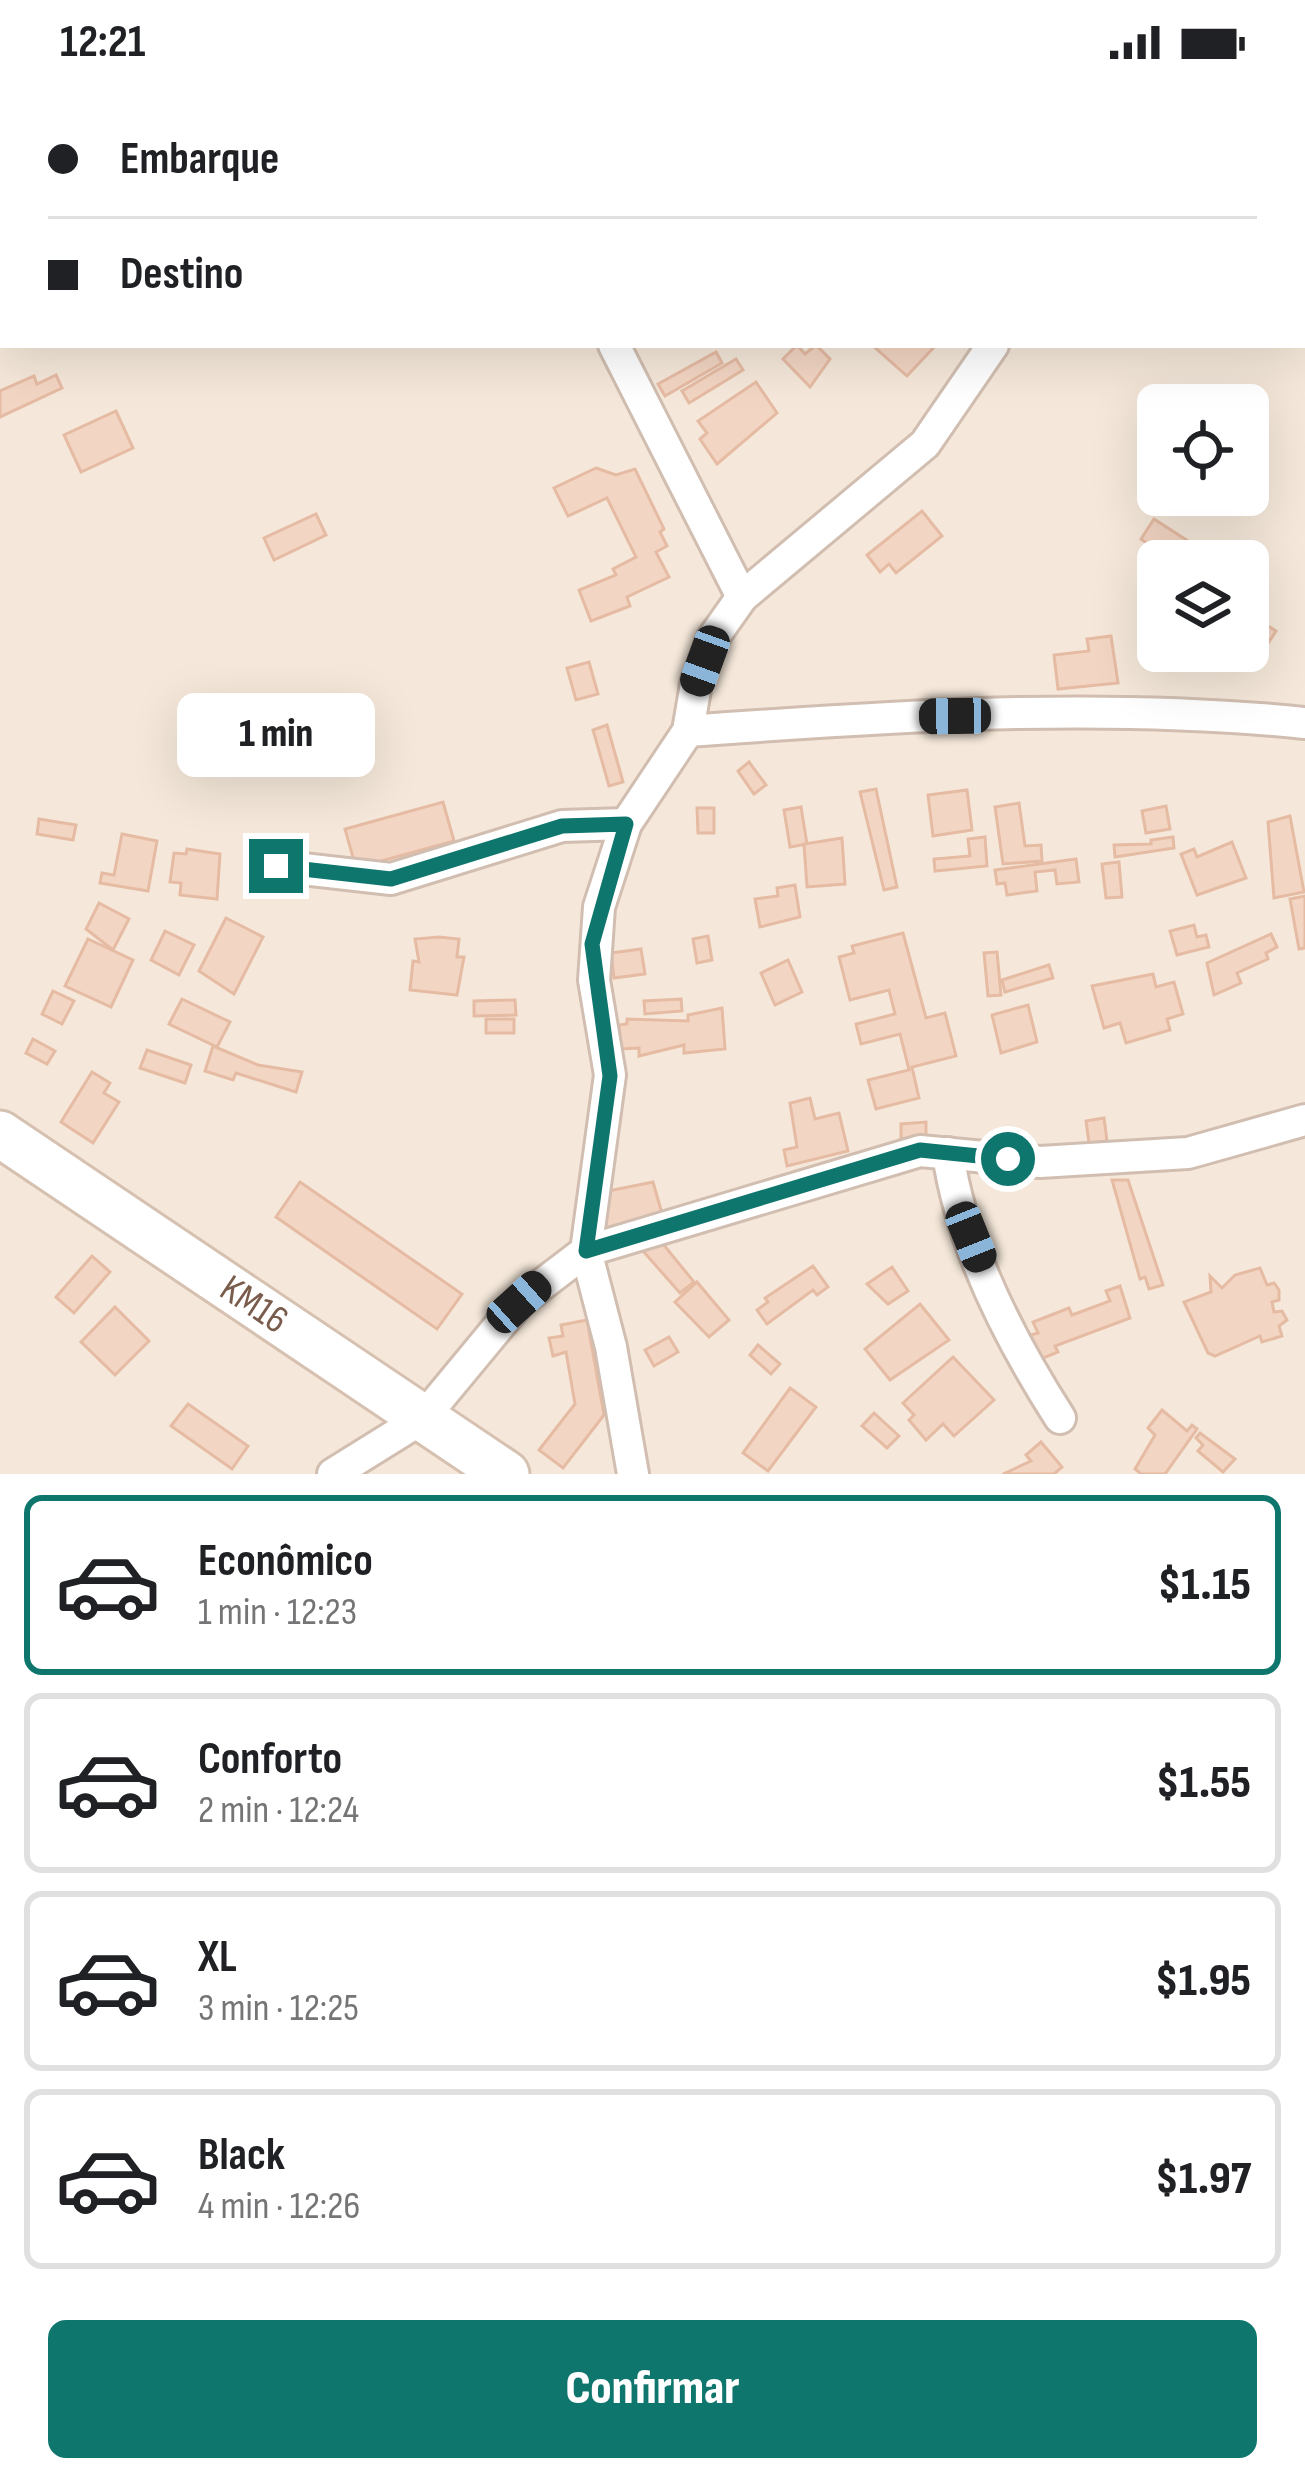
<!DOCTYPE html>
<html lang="pt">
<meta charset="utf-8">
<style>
:root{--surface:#fff;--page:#f2f2f2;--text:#202124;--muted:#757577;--line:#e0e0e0;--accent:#0f766e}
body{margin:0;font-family:"Sofia Sans Condensed",sans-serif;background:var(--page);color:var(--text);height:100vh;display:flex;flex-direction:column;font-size:45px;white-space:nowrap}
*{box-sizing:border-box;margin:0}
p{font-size:39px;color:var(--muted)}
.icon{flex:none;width:66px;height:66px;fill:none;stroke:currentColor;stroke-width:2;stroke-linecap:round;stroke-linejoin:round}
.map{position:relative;height:1390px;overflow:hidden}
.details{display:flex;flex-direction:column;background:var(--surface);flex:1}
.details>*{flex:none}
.guide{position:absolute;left:0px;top:0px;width:1305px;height:264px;box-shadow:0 12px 48px #0002;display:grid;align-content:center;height:264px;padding:0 48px;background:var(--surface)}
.tools{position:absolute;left:1137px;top:300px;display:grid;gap:24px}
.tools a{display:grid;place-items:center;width:132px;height:132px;border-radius:18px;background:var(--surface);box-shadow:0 12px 48px #0002;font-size:60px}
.end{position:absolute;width:54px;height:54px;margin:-27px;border:15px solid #0f766e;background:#fff;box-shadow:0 0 0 6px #fff}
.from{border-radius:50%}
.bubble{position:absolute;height:84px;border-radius:18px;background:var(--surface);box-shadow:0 12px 48px #0002;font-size:39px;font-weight:800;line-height:84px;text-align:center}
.car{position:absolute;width:36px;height:72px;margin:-36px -18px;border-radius:15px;box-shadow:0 0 9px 3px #0007;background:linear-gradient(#222 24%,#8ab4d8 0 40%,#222 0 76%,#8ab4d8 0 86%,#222 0)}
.guide b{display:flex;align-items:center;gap:42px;height:114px;font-size:45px}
.guide b+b{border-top:3px solid var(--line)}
.guide i{width:30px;height:30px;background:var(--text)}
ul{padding:21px 0 0;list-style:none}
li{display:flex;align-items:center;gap:36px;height:180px;margin:0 24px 18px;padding:0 24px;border:6px solid var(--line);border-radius:18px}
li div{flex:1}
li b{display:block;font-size:45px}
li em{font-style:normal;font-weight:800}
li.selected{border-color:var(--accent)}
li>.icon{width:108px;height:108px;stroke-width:1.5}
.cta{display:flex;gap:24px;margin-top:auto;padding:24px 48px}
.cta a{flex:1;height:138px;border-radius:18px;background:var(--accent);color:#fff;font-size:48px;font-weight:800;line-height:138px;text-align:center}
.status{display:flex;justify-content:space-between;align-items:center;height:84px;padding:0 60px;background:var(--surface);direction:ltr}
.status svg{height:33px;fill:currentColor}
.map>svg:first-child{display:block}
</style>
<div class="status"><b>12:21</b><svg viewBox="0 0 49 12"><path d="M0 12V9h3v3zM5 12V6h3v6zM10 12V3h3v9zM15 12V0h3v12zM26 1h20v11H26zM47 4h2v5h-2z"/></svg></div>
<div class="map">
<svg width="1305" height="1390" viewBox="0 0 1305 1390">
<rect width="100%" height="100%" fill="#fdf6ec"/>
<path fill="#f5e8da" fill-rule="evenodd" d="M0 0H1305V1390H0ZM3 3H1302V261H3ZM1158 321H1248V411H1158ZM1158 477H1248V567H1158Z"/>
<g fill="#f3d5c3" stroke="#e6bba3" stroke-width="3">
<polygon points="797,261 805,270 816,261 830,275 810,303 783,275"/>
<polygon points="872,261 936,261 907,292"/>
<polygon points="716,268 722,279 665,312 658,300"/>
<polygon points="736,275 743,286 689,319 682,307"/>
<polygon points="56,291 62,304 0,333 0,307 34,292 37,300"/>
<polygon points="756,298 777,329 717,380 700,355 707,349 698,337"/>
<polygon points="116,327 133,364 81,388 64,351"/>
<polygon points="596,384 616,391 635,385 664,445 660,448 667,462 656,468 669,493 627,513 630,522 591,537 579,506 616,491 613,485 636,473 607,414 568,432 554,404"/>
<polygon points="922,427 942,452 896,489 889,480 880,488 867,471"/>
<polygon points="316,430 326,451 274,476 264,454"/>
<polygon points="1154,435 1188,457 1178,472 1185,477 1173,477 1141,455"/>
<polygon points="1158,529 1158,567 1188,567 1189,575 1146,578 1142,531"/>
<polygon points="1258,536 1276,547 1263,567 1248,558"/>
<polygon points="1111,552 1118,599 1058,605 1054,571 1089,567 1087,555"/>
<polygon points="589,578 598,610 576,616 567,584"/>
<polygon points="607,641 623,698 609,702 593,646"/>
<polygon points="749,678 766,701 754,710 738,687"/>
<polygon points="876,705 897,803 884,806 860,708"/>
<polygon points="967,706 972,746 933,752 928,711"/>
<polygon points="443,718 454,757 356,784 345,745"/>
<polygon points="1019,719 1025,762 1041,761 1042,777 1003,780 995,723"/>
<polygon points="1166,722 1170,745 1146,749 1142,727"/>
<polygon points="801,723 807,760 790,763 784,726"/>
<polygon points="697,724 714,724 714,749 698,749"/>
<polygon points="1290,732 1304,808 1274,814 1268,738"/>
<polygon points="39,735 76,741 73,756 37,750"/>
<polygon points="122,750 157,757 148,807 100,799 102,789 114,791"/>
<polygon points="985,753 987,782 935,787 934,775 970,772 968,755"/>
<polygon points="1173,753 1174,764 1115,773 1114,761 1151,760 1151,756"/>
<polygon points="842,754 845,800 807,803 804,760"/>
<polygon points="1232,758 1246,794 1197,811 1181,770 1194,765 1197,773"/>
<polygon points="187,765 220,770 217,815 180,811 181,799 170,798 174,769 186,770"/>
<polygon points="1076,775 1079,798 1057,800 1055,786 1035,788 1037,807 1007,811 1005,799 997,800 995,786"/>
<polygon points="1119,778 1122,813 1106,814 1102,780"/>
<polygon points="795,801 800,833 760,843 755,815 778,812 777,804"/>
<polygon points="1305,812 1305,864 1299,865 1290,815"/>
<polygon points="99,819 129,835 113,866 86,845"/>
<polygon points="226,834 263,853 234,910 199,887"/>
<polygon points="1194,841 1197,853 1206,851 1209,863 1177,871 1170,847"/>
<polygon points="165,847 194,861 179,891 151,876"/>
<polygon points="903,849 926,934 945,929 956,972 912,983 919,1014 876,1025 868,996 909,986 900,950 861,960 856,940 895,930 889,906 850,916 839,873 854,869 852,862"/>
<polygon points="1271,850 1277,863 1266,869 1268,875 1237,889 1241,899 1214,911 1207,879"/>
<polygon points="708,852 712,876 697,879 693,855"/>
<polygon points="439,853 459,855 457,873 464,873 457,911 410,906 413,877 419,878 415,855"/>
<polygon points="88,855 133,876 111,923 65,902"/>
<polygon points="641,865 645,890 614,894 611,869"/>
<polygon points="997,868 1001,911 988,912 984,869"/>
<polygon points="788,876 802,908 775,921 761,889"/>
<polygon points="1049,881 1053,894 1005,908 1002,896"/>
<polygon points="1153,890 1156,903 1174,898 1183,930 1167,935 1170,946 1126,959 1120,939 1104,944 1092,902"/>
<polygon points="53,907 74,917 62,940 42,930"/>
<polygon points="182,915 230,938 217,963 169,940"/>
<polygon points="681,915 682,927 645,930 644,917"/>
<polygon points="515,916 516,931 474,932 474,917"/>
<polygon points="1028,921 1037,958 1001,969 992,931"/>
<polygon points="722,924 725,965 684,969 684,961 639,972 639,964 621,965 619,941 627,940 627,935 688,937 688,931"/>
<rect x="486" y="935" width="28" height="14"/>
<polygon points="33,955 55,967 47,980 26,969"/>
<polygon points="213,962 258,981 302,988 296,1008 236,989 233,996 205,987"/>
<polygon points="147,966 191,981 185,999 140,984"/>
<polygon points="92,988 110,999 104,1009 119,1018 93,1059 61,1038"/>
<polygon points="810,1014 815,1035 839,1029 848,1067 787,1082 784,1066 797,1063 790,1019"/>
<polygon points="1104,1034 1107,1057 1089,1059 1086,1037"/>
<polygon points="926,1038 926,1055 901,1055 901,1040"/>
<polygon points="1112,1096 1128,1096 1163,1201 1149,1205 1145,1193 1140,1195"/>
<polygon points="300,1098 462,1210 437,1245 276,1133"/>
<polygon points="653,1098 663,1133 599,1152 608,1107"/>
<polygon points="663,1160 694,1198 680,1209 643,1167"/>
<polygon points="92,1172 110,1188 74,1229 56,1213"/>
<polygon points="813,1182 828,1203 817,1211 813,1206 767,1240 757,1226 768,1218 765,1214"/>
<polygon points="892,1183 908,1207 888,1220 867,1200"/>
<polygon points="1260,1184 1267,1201 1274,1199 1279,1206 1279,1216 1272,1218 1274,1228 1282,1227 1287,1236 1279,1242 1282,1252 1262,1258 1260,1252 1215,1272 1208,1269 1184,1218 1211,1208 1210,1192 1222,1204 1235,1191"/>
<polygon points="697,1198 729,1236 709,1253 675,1218"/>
<polygon points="1120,1202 1130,1234 1055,1262 1058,1268 1036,1277 1027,1252 1038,1249 1033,1238 1069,1224 1072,1231 1110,1217 1106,1207"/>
<polygon points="920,1220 949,1256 890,1296 865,1265"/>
<polygon points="115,1223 149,1257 115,1291 81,1258"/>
<polygon points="587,1236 604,1331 563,1384 539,1366 575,1320 566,1268 553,1272 549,1254 563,1252 561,1241"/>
<polygon points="669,1253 678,1268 654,1282 645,1266"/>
<polygon points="758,1261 780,1280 771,1290 750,1271"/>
<polygon points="953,1273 994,1316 954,1352 943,1340 926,1356 909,1336 914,1331 903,1319"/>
<polygon points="790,1304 816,1323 768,1387 743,1369"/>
<polygon points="188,1320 248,1362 232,1385 171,1342"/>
<polygon points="1162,1326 1187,1347 1192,1341 1197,1345 1165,1390 1141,1390 1135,1385 1155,1351 1148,1344"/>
<polygon points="874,1329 899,1352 887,1364 862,1342"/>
<polygon points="1200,1349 1235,1375 1223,1388 1198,1367 1203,1361 1196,1354"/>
<polygon points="1041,1358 1062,1383 1054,1390 1003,1390 1031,1377 1026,1371"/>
</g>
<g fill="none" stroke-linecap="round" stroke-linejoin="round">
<g stroke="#d1beb0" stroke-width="36">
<g id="street">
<polyline points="412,0 416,3"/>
<polyline points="1160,0 1163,3"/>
<polyline points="222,3 230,0"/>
<polyline points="0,45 3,44"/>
<polyline points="1302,121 1305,123"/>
<polyline points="614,261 742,513"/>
<path d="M688 647C892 632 1101 618 1305 639"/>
<polyline points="276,782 391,795 562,742 626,740"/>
<path d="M948 1069C961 1162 1010 1256 1060 1334"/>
<polyline points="333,1390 423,1334 519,1218 586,1167 920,1067 1040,1078 1188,1069 1305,1036"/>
<polyline points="633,1390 611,1263 586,1167 610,991 594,896 599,823 626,740 688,647 696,600 713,554 742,513 925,360 993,261"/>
</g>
</g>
<g stroke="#d6c0b0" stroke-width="51">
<g id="secondary">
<path id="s1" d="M0 1050 506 1390"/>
</g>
</g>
<use href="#street" stroke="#fff" stroke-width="30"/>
<use href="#secondary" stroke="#fff" stroke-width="45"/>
</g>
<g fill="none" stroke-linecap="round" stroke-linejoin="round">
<polyline stroke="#0f766e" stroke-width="15" points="276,782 391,795 562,742 626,740 592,860 610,992 586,1167 920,1066 1008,1075"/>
</g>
<g text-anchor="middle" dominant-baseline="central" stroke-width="9" stroke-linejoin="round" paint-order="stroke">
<g font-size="39" fill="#7a5c4d" stroke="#fffaf3">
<text stroke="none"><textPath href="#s1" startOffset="306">KM16</textPath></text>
</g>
</g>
</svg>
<div class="tools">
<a><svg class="icon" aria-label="locate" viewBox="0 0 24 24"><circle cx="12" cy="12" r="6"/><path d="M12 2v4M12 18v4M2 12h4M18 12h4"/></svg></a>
<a><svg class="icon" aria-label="layers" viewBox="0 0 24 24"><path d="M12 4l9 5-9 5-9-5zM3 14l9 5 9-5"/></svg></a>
</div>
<i class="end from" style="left:1008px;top:1075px"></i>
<i class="end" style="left:276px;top:782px"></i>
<div class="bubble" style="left:177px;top:609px;width:198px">1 min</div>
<i class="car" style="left:705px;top:577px;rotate:200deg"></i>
<i class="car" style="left:955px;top:632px;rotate:269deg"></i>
<i class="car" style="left:971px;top:1153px;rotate:158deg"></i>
<i class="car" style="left:519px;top:1218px;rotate:48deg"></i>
<div class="guide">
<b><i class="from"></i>Embarque</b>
<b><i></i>Destino</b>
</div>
</div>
<section class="details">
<ul>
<li class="selected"><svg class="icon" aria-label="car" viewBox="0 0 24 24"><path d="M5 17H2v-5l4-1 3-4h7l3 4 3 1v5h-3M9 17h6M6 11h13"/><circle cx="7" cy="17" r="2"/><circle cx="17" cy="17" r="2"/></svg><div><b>Econômico</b><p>1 min · 12:23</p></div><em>$1.15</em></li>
<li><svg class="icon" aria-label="car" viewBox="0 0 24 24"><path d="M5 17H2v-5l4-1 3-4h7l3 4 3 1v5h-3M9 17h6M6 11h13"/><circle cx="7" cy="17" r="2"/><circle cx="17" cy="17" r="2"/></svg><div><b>Conforto</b><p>2 min · 12:24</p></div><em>$1.55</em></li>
<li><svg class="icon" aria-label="car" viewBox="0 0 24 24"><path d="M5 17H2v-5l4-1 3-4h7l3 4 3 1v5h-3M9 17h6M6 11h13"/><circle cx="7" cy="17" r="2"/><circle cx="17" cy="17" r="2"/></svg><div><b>XL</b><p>3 min · 12:25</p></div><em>$1.95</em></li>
<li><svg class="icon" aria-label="car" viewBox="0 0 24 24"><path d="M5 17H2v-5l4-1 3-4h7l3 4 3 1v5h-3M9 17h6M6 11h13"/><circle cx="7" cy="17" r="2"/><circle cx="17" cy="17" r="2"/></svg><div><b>Black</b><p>4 min · 12:26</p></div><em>$1.97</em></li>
</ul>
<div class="cta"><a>Confirmar</a></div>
</section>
